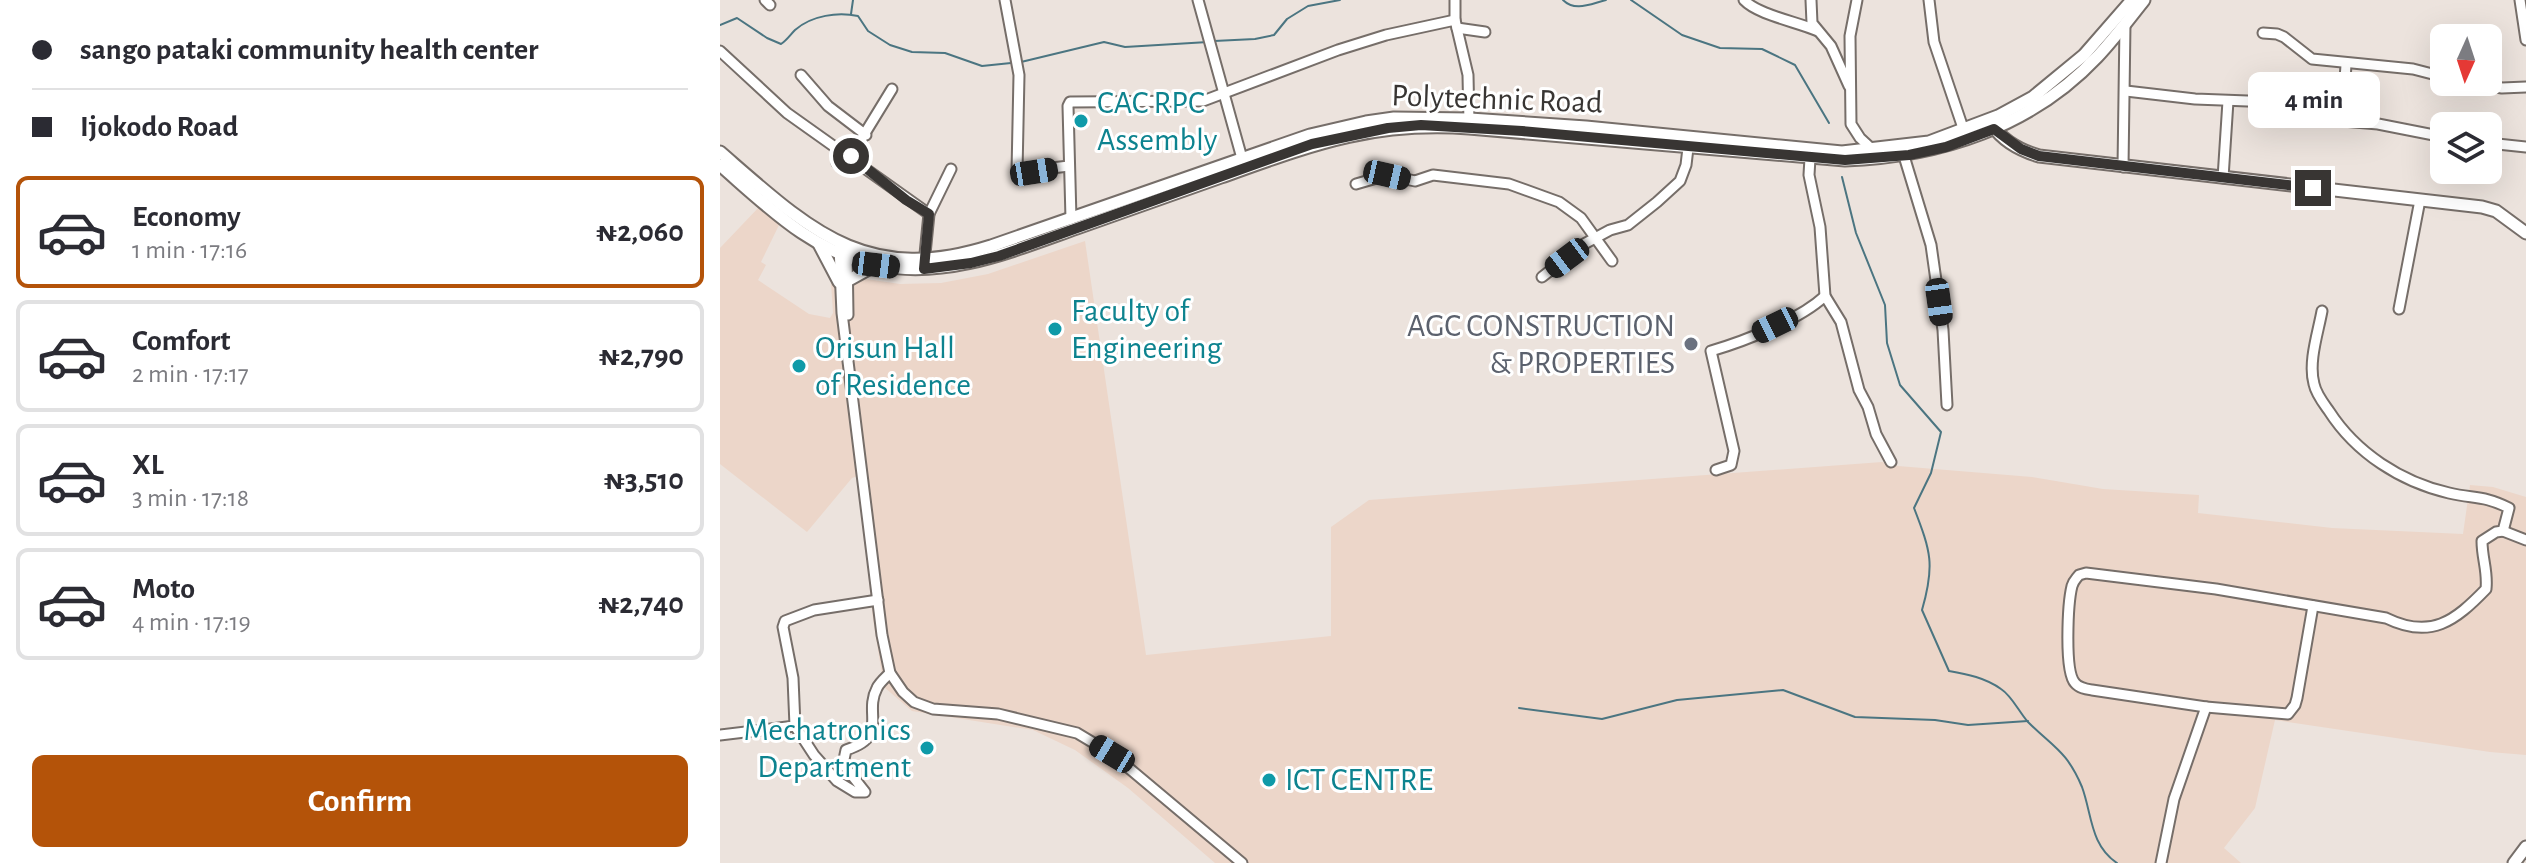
<!DOCTYPE html>
<meta charset="utf-8">
<style>
:root{--surface:#fff;--page:#f2f2f3;--text:#2b2b33;--muted:#7c7c81;--line:#e1e1e2;--accent:#b45309}
body{margin:0;font-family:"Alegreya Sans",sans-serif;background:var(--page);color:var(--text);height:100vh;display:flex;flex-direction:column;font-size:30px;white-space:nowrap}
*{box-sizing:border-box;margin:0}
p{font-size:26px;color:var(--muted)}
.icon{flex:none;width:44px;height:44px;fill:none;stroke:currentColor;stroke-width:2;stroke-linecap:round;stroke-linejoin:round}
.map{position:relative;flex:1;overflow:hidden}
.drawer{display:flex;flex-direction:column;background:var(--surface);width:720px}
.drawer>*{flex:none}
.guide{display:grid;align-content:center;height:176px;padding:0 32px;background:var(--surface)}
.needle{width:52px;rotate:183deg}
.buttons{position:absolute;left:1710px;top:24px;display:grid;gap:16px}
.buttons a{display:grid;place-items:center;width:72px;height:72px;border-radius:12px;background:var(--surface);box-shadow:0 8px 32px #0002;font-size:40px}
.end{position:absolute;width:36px;height:36px;margin:-18px;border:10px solid #383533;background:#fff;box-shadow:0 0 0 4px #fff}
.from{border-radius:50%}
.bubble{position:absolute;height:56px;border-radius:12px;background:var(--surface);box-shadow:0 8px 32px #0002;font-size:26px;font-weight:700;line-height:56px;text-align:center}
.car{position:absolute;width:24px;height:48px;margin:-24px -12px;border-radius:10px;box-shadow:0 0 6px 2px #0007;background:linear-gradient(#222 24%,#8ab4d8 0 40%,#222 0 76%,#8ab4d8 0 86%,#222 0)}
.guide b{display:flex;align-items:center;gap:28px;height:76px;font-size:30px}
.guide b+b{border-top:2px solid var(--line)}
.guide i{width:20px;height:20px;background:var(--text)}
ul{padding:0;list-style:none}
li{display:flex;align-items:center;gap:24px;height:112px;margin:0 16px 12px;padding:0 16px;border:4px solid var(--line);border-radius:12px}
li div{flex:1}
li b{display:block;font-size:30px}
li em{font-style:normal;font-weight:700}
li.active{border-color:var(--accent)}
li>.icon{width:72px;height:72px;stroke-width:1.5}
.button{display:flex;gap:16px;margin-top:auto;padding:16px 32px}
.button a{flex:1;height:92px;border-radius:12px;background:var(--accent);color:#fff;font-size:32px;font-weight:700;line-height:92px;text-align:center}
main{display:flex;flex:1;min-height:0}
.map>svg:first-child{display:block}
</style>
<main>
<section class="drawer">
<div class="guide">
<b><i class="from"></i>sango pataki community health center</b>
<b><i></i>Ijokodo Road</b>
</div>
<ul>
<li class="active"><svg class="icon" aria-label="car" viewBox="0 0 24 24"><path d="M5 17H2v-5l4-1 3-4h7l3 4 3 1v5h-3M9 17h6M6 11h13"/><circle cx="7" cy="17" r="2"/><circle cx="17" cy="17" r="2"/></svg><div><b>Economy</b><p>1 min · 17:16</p></div><em>₦2,060</em></li>
<li><svg class="icon" aria-label="car" viewBox="0 0 24 24"><path d="M5 17H2v-5l4-1 3-4h7l3 4 3 1v5h-3M9 17h6M6 11h13"/><circle cx="7" cy="17" r="2"/><circle cx="17" cy="17" r="2"/></svg><div><b>Comfort</b><p>2 min · 17:17</p></div><em>₦2,790</em></li>
<li><svg class="icon" aria-label="car" viewBox="0 0 24 24"><path d="M5 17H2v-5l4-1 3-4h7l3 4 3 1v5h-3M9 17h6M6 11h13"/><circle cx="7" cy="17" r="2"/><circle cx="17" cy="17" r="2"/></svg><div><b>XL</b><p>3 min · 17:18</p></div><em>₦3,510</em></li>
<li><svg class="icon" aria-label="car" viewBox="0 0 24 24"><path d="M5 17H2v-5l4-1 3-4h7l3 4 3 1v5h-3M9 17h6M6 11h13"/><circle cx="7" cy="17" r="2"/><circle cx="17" cy="17" r="2"/></svg><div><b>Moto</b><p>4 min · 17:19</p></div><em>₦2,740</em></li>
</ul>
<div class="button"><a>Confirm</a></div>
</section>
<div class="map">
<svg width="1806" height="863" viewBox="0 0 1806 863">
<rect width="100%" height="100%" fill="#ece3dd"/>
<polygon fill="#ecd6c9" points="40,206 60,223 41,262 46,265 38,280 89,314 110,318 113,313 111,283 128,282 133,277 180,284 221,283 268,274 365,241 426,655 611,636 611,527 649,500 1162,462 1178,466 1312,477 1383,489 1479,495 1478,513 1612,528 1743,534 1750,485 1773,487 1806,497 1806,755 1770,752 1555,720 1535,808 1504,848 1521,863 495,863 408,788 355,750 313,730 192,711 164,687 153,619 138,476 132,478 87,532 0,464 0,248"/>
<g fill="none" stroke-linecap="round" stroke-linejoin="round">
<g stroke="#4b7581" stroke-width="2">
<path d="M843 0C855 12 870 4 886 0"/>
<polyline points="911,0 962,35 1000,48 1042,49 1075,65 1109,123"/>
<polyline points="131,14 133,0"/>
<path d="M0 25 17 18 47 38 61 44C67 40 70 35 75 30 92 15 118 12 138 16L148 31 170 45 192 52 225 53 262 66 291 63"/>
<polyline points="494,41 535,39 554,35 567,19 588,6 620,0"/>
<polyline points="301,62 384,42 405,47 488,42"/>
<path d="M1122 177 1136 233 1165 305 1167 343 1180 385 1221 432 1211 473 1194 508C1211 552 1215 565 1202 610L1229 671C1247 674 1266 678 1281 689 1292 696 1299 712 1308 722 1333 747 1347 751 1362 787 1372 814 1370 845 1397 863"/>
<polyline points="799,708 882,719 957,700 1063,690 1135,717 1215,720 1248,725 1308,721"/>
</g>
<g stroke="#766e69" stroke-width="13">
<g id="minor">
<polyline points="45,0 50,5"/>
<polyline points="285,0 299,75 297,172 349,166"/>
<polyline points="478,0 523,162"/>
<polyline points="735,0 735,20 748,75 749,123"/>
<path d="M1024 0C1038 15 1078 22 1098 31"/>
<polyline points="1091,0 1092,23 1111,46 1129,86"/>
<polyline points="1137,0 1130,36 1131,124 1140,138 1153,150"/>
<polyline points="1209,0 1214,42 1244,131"/>
<polyline points="1800,0 1806,40"/>
<polyline points="737,28 765,32"/>
<polyline points="1543,33 1557,34 1564,37 1592,59 1693,69 1724,77"/>
<polyline points="0,51 67,113 209,214"/>
<polyline points="81,75 108,106 146,135"/>
<polyline points="1746,82 1782,88 1806,87"/>
<polyline points="1406,91 1475,99 1554,102 1575,117 1658,124 1724,137"/>
<polyline points="1622,121 1626,65"/>
<polyline points="1768,143 1806,147"/>
<polyline points="1184,156 1211,245 1223,330 1227,405"/>
<polyline points="1090,158 1089,175 1100,227 1105,296 1121,322 1139,390 1148,407 1156,434 1171,462"/>
<polyline points="117,163 131,156 172,89"/>
<polyline points="1403,167 1405,24"/>
<polyline points="1503,178 1508,101"/>
<polyline points="636,184 667,175 695,181 713,175 789,184 839,202 861,218 892,261"/>
<polyline points="351,219 348,106 350,102 483,101 618,50 666,35 735,20"/>
<polyline points="119,247 122,313 137,434 162,635 170,673 183,692 194,702 213,709 278,714 357,733 392,754 522,863"/>
<polyline points="127,250 128,315"/>
<polyline points="204,264 209,214 231,169"/>
<polyline points="822,277 864,244 890,230 908,225 937,202 960,181 966,165 968,148"/>
<polyline points="1679,309 1700,200"/>
<path d="M996 470 1011 465 1014 451 991 351C1025 341 1079 320 1105 296"/>
<polyline points="1783,531 1806,540"/>
<path d="M158 600 94 610 65 621 63 627 73 678 75 726 94 755 117 781 135 792H145L123 764 126 750C170 736 143 714 157 688 159 683 166 677 170 673"/>
<polyline points="1486,707 1568,714 1575,705 1577,698 1593,606"/>
<polyline points="0,735 75,726"/>
<path d="M1441 863 1454 799 1486 707 1372 690C1366 689 1359 688 1355 683 1344 671 1348 602 1352 586 1354 580 1355 580 1359 575L1366 573 1496 589 1666 618C1711 640 1735 621 1766 589 1768 571 1762 559 1762 541L1776 532 1783 531 1789 508C1763 495 1754 499 1729 493 1681 482 1636 453 1609 411 1604 404 1596 394 1594 384 1588 362 1598 333 1602 311"/>
</g>
</g>
<g stroke="#766e69" stroke-width="15">
<g id="major">
<path d="M1272 125C1283 141 1302 151 1319 156L1762 207 1776 211 1806 233"/>
<path d="M0 152C90 230 145 286 271 246L590 135 646 122 674 118 750 119 866 127 1122 152 1209 142 1278 116 1313 97 1364 55 1412 0"/>
<path d="M0 165C47 206 93 253 157 265 227 279 292 251 357 228 405 211 453 194 501 177 591 145 651 121 749 128L1125 160C1219 157 1311 127 1377 57 1394 39 1409 19 1424 0"/>
<polyline points="99,244 119,282"/>
<polyline points="127,281 156,265"/>
<polyline points="1794,863 1806,847"/>
</g>
</g>
<use href="#minor" stroke="#fff" stroke-width="9"/>
<use href="#major" stroke="#fff" stroke-width="11"/>
</g>
<g fill="none" stroke-linecap="round" stroke-linejoin="round">
<polyline stroke="#383533" stroke-width="10" points="131,156 186,200 209,214 204,269 251,263 279,256 592,144 668,128 701,125 802,131 1125,160 1189,155 1226,147 1274,129 1301,149 1319,156 1593,188"/>
</g>
<g fill="#0f9aa8" stroke="#fff" stroke-width="3">
<circle cx="361" cy="121" r="8"/>
<circle cx="335" cy="329" r="8"/>
<circle cx="79" cy="366" r="8"/>
<circle cx="207" cy="748" r="8"/>
<circle cx="549" cy="780" r="8"/>
</g>
<circle fill="#6b7280" stroke="#fff" stroke-width="3" cx="971" cy="344" r="8"/>
<g text-anchor="middle" dominant-baseline="central" stroke-width="6" stroke-linejoin="round" paint-order="stroke">
<g font-size="32" fill="#383533" stroke="#fff">
<text transform="translate(777 99) rotate(2)">Polytechnic Road</text>
</g>
<g font-size="32" fill="#0d838f" stroke="#fff" text-anchor="start">
<text x="377" y="103">CAC RPC<tspan x="377" dy="37">Assembly</tspan></text>
<text x="351" y="311">Faculty of<tspan x="351" dy="37">Engineering</tspan></text>
<text x="95" y="348">Orisun Hall<tspan x="95" dy="37">of Residence</tspan></text>
<text x="191" y="730" text-anchor="end">Mechatronics<tspan x="191" dy="37">Department</tspan></text>
<text x="565" y="780">ICT CENTRE</text>
</g>
<g font-size="32" fill="#5b616d" stroke="#fff" text-anchor="end">
<text x="955" y="326">AGC CONSTRUCTION<tspan x="955" dy="37">&amp; PROPERTIES</tspan></text>
</g>
</g>
</svg>
<div class="buttons">
<a><svg class="needle" viewBox="-14 -14 28 28"><path d="M0-13l5 13h-10z" fill="#e53935"/><path d="M0 13l5-13h-10z" fill="#7c7c81"/></svg></a>
<a><svg class="icon" aria-label="layers" viewBox="0 0 24 24"><path d="M12 4l9 5-9 5-9-5zM3 14l9 5 9-5"/></svg></a>
</div>
<i class="end from" style="left:131px;top:156px"></i>
<i class="end" style="left:1593px;top:188px"></i>
<div class="bubble" style="left:1528px;top:72px;width:132px">4 min</div>
<i class="car" style="left:314px;top:172px;rotate:81deg"></i>
<i class="car" style="left:667px;top:175px;rotate:103deg"></i>
<i class="car" style="left:847px;top:258px;rotate:233deg"></i>
<i class="car" style="left:156px;top:265px;rotate:97deg"></i>
<i class="car" style="left:1219px;top:302px;rotate:172deg"></i>
<i class="car" style="left:1055px;top:325px;rotate:244deg"></i>
<i class="car" style="left:392px;top:754px;rotate:301deg"></i>
</div>
</main>
